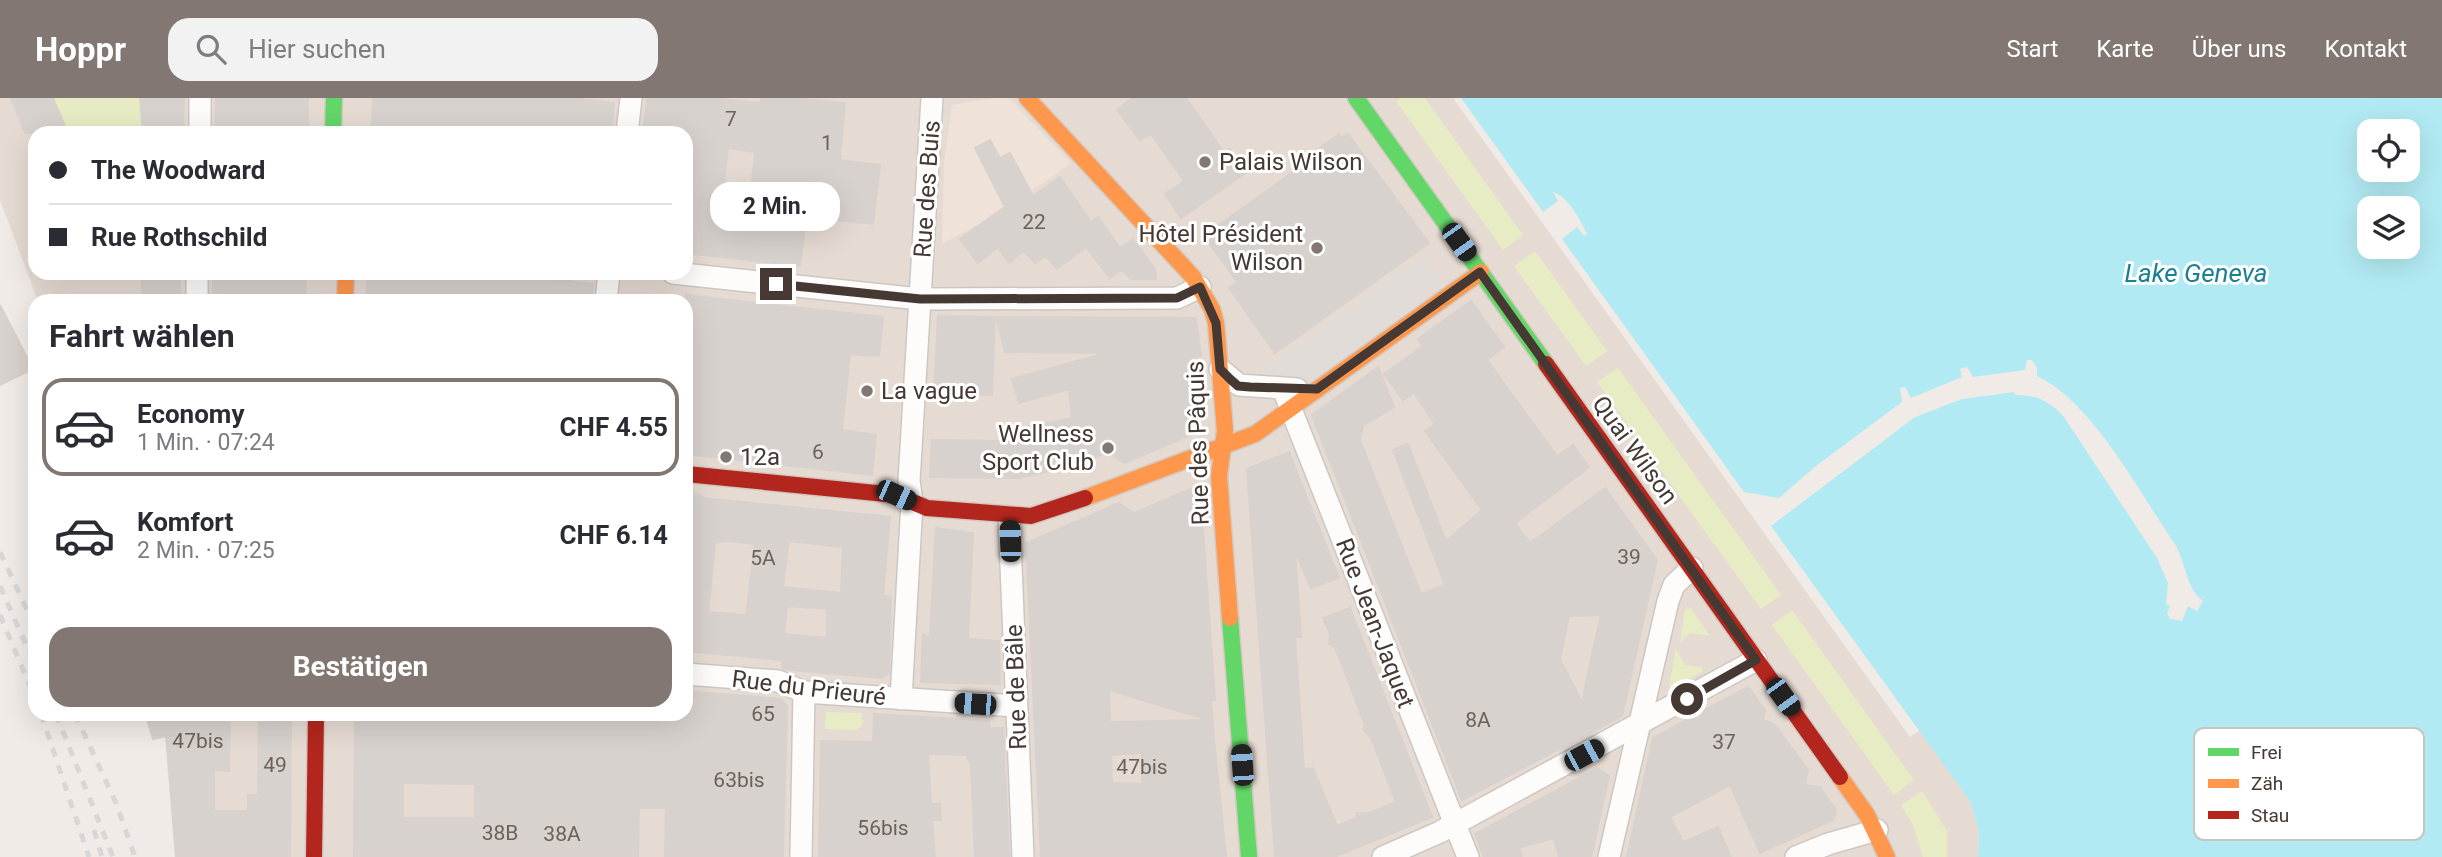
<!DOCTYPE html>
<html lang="de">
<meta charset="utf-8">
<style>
:root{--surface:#fff;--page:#f2f2f3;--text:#2b2b33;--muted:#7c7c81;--line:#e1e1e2;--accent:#827772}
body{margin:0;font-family:Roboto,sans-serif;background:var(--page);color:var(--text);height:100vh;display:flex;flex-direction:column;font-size:26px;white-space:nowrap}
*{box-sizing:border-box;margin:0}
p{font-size:23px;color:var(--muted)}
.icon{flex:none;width:38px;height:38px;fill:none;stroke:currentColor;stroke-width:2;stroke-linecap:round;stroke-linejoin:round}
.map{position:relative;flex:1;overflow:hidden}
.side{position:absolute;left:28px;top:196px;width:665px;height:427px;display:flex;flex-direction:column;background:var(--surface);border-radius:21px;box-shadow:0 7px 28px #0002}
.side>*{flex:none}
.banner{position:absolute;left:28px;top:28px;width:665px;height:154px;border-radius:21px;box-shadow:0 7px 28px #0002;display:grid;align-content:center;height:154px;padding:0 21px;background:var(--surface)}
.fabs{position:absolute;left:2357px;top:21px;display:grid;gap:14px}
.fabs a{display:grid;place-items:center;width:63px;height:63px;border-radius:14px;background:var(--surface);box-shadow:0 7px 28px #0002;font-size:35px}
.end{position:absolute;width:32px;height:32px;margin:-16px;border:9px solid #463933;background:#fff;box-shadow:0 0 0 4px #fff}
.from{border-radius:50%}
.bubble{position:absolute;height:49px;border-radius:21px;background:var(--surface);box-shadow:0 7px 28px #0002;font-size:23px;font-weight:700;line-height:49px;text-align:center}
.car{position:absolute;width:21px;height:42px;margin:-21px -10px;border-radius:9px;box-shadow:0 0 5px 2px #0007;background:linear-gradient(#222 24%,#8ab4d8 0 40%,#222 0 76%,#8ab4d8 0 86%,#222 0)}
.banner b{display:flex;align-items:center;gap:24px;height:66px;font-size:26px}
.banner b+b{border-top:2px solid var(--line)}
.banner i{width:18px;height:18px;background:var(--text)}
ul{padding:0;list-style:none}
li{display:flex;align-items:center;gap:21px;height:98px;margin:0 14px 10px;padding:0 7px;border:4px solid transparent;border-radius:21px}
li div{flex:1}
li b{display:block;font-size:26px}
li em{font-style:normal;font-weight:700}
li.current{border-color:var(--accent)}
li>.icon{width:63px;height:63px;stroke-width:1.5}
h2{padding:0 21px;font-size:32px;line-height:84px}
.action{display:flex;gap:14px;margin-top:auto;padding:14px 21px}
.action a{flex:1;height:80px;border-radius:21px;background:var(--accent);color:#fff;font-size:28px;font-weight:700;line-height:80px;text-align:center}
header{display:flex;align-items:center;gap:42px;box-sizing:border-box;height:98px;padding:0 35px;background:var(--accent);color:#fff}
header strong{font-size:33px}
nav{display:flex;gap:38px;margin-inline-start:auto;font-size:24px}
.search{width:490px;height:63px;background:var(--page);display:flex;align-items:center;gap:18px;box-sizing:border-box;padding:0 24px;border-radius:21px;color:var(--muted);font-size:26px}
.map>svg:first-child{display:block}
</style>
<header>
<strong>Hoppr</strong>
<div class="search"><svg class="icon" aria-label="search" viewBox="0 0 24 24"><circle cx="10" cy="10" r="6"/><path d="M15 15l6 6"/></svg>Hier suchen</div>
<nav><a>Start</a><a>Karte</a><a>Über uns</a><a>Kontakt</a></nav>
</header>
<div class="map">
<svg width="2442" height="759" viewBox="0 0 2442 759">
<rect width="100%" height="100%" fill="#f0ebe7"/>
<path fill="#e5dbd3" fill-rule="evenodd" d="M0 0H1453L1910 639 1920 632 1970 703 1979 733 1978 759H176L164 616H686V203H38L0 102ZM35 35H686V175H35Z"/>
<polygon fill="#efe2d8" points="994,0 1009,0 1071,65 1004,113 942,146 944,64 952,7"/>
<g fill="#e7ecc4">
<polygon points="53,0 140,0 143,35 68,35"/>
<polygon points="1400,0 1425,0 1523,137 1503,152 1396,3"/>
<polygon points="1535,153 1607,253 1586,268 1514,168"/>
<polygon points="1618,270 1781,497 1761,511 1597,284"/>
<polygon points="1690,509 1710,538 1690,535 1680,545 1685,512"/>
<polygon points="1792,512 1914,682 1894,697 1772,527"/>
<polygon points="1676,551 1685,567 1701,569 1703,573 1671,590 1669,587"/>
<polygon points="826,614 862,615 862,628 856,632 825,631"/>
<polygon points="1922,693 1947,733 1947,759 1923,759 1913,727 1901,707"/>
</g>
<polygon fill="#e2dcd8" points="1423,160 1442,187 1323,277 1296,284 1260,284 1256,277"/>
<path fill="#b2eaf3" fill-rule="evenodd" d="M1461 0H2442V759H1978L1979 733 1970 703 1771 428 1915 319 1962 301 2014 294 2015 297C2036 297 2049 302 2064 319L2157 460 2168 485 2166 506 2170 508 2167 515 2170 521 2182 523 2188 508 2197 513 2203 503C2186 490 2186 466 2176 448 2141 397 2092 303 2037 278V270L2032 262H2027L2025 272 1973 279 1967 269 1960 271 1962 279 1911 300 1905 289 1900 290 1902 304 1816 368 1779 400 1744 394 1562 141 1577 129 1584 138 1587 136C1580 122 1569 99 1553 94L1558 103 1543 114ZM2370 33H2408V72H2370ZM2370 110H2408V149H2370Z"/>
<g fill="#d8d2ce" stroke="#d8d1cd" stroke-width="2" fill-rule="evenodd">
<polygon points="11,0 53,0 68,35 25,35"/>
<polygon points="140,0 184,0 183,35 143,35"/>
<polygon points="216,0 308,0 308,35 215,35"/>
<polygon points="373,0 571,0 614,5 611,35 372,35"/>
<path d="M647 0H710L760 5 761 0H791L845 5 840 62 880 67 873 126 806 119 800 168 686 155V35H643ZM728 50 755 54 752 83 781 86 778 116 721 111Z"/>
<polygon points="1132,0 1186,0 1224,54 1230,51 1247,74 1181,120 1165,96 1184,83 1151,36 1140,42 1117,12"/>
<polygon points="1339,36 1341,40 1348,36 1429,145 1275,255 1229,190 1237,184 1204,138 1304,66 1302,63"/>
<polygon points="990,42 1000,60 1010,55 1033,98 1060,79 1091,124 1098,119 1120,150 1133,141 1155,171 1156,181 1132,181 1121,172 1110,180 1086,149 1057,171 1046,158 1035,165 1024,153 1009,165 998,149 978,165 960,141 1005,109 975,50"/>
<rect x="142" y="175" width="38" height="28"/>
<polygon points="213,175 306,175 305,203 213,203"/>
<polygon points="367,175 499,175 593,186 591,203 367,203"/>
<polygon points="686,197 883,219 879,258 850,256 842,332 876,337 872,377 686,356"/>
<path d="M1471 203 1504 249 1487 262 1557 358 1573 347 1589 369 1515 425 1530 445 1605 390 1657 462 1622 618 1462 702 1312 317 1378 269 1394 309 1363 328 1360 342 1421 496 1445 487 1393 352 1408 346 1446 443 1482 412 1425 333 1435 326 1414 295 1403 302 1384 276 1423 248 1418 241ZM1601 517 1591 561 1582 604 1560 561 1569 518Z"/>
<polygon points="0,207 33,271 0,287"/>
<polygon points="938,218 995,219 992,297 934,294"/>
<polygon points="996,219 1196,220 1201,258 1190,261 1196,331 1193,336 1124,365 1108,354 1075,368 1018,380 930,379 932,342 1002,343 1002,334 1072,320 1069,291 1019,305 1012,281 1106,255 1005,254"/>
<polygon points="1289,354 1339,480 1311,490 1295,452 1301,539 1295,539 1304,671 1313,670 1337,728 1356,720 1357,715 1369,715 1396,704 1371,640 1363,632 1365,627 1335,549 1329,546 1330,536 1323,520 1350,510 1432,719 1334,759 1275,759 1247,371"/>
<path d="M1200 387 1215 602H1211L1214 641 1226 759H1041L1026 445 1119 405 1134 415ZM1109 592 1208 622 1110 624ZM1142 655V686L1112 685 1111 657Z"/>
<path d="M686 395 701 397 703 400 890 419 883 498 891 499 889 575 881 580 783 571 782 562 686 553ZM727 443 755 446 746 517 708 514 715 445ZM789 443 843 449 841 495 783 489ZM787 508 827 511V540L784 536Z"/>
<polygon points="936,430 973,435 968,541 999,543 1000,586 921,584 923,537 930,538"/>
<polygon points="1748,589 1765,612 1763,622 1774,626 1808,672 1805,687 1820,689 1836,712 1833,722 1760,755 1730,687 1670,719 1683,744 1718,729 1731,759 1627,759 1653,640"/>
<path d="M686 593 781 601 787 608 783 759 665 758 666 710H639L638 759H354L355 616 442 621 443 616H686ZM403 685 475 686V720H403Z"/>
<polygon points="164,616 230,616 229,673 214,672 214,713 248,713 248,697 258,697 259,616 291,616 290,759 176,759 166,638 153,641 148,624 164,620"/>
<polygon points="874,616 989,623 990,630 1003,630 1009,759 975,759 971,667 966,657 928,656 931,706 940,706 941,722 932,722 935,759 819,759 821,643 873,644"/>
<polygon points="1598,670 1609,678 1591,759 1559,759 1554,740 1519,750 1522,759 1484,759 1475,736"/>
</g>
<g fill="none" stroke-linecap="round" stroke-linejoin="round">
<g stroke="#ccc7c3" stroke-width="24">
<g id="street">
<polyline points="200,35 200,0"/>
<polyline points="627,35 631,0"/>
<polyline points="673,175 920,201 1177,200 1200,189"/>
<polyline points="197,203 197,175"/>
<polyline points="606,203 609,175"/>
<polyline points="1220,271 1239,287 1297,291"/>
<polyline points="1283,291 1468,759"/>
<polyline points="1009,419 1023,759"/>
<polyline points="686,576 778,583 804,594 1016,608"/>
<polyline points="901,601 912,404 909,383 932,0"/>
<polyline points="801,759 804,594"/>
<polyline points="1383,759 1440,734 1756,562"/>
<polyline points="1609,759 1668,503 1674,487 1692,470"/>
<polyline points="1796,759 1828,746 1877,732"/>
</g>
</g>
<g stroke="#d3c9c0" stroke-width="19">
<g id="fast">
<polyline points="1356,0 1546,266"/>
<polyline points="333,35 334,0"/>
<polyline points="1230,520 1249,759"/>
</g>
</g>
<g stroke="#d3c9c0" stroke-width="19">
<g id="slow">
<polyline points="1027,0 1193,179 1212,211 1216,225 1225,333 1219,378 1230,520"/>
<polyline points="345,203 346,175"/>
<polyline points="1085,400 1255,336 1481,174"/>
<polyline points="1840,679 1867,717 1887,759"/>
</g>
</g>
<g stroke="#d3c9c0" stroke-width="19">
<g id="jam">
<polyline points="1546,266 1840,679"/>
<polyline points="686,376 896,397 927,410 1031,418 1085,400"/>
<polyline points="314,759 316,616"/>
</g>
</g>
<use href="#street" stroke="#fdfcfb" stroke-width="21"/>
<use href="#fast" stroke="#63d668" stroke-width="16"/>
<use href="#slow" stroke="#ff974d" stroke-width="16"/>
<use href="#jam" stroke="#b3261e" stroke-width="16"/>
<g stroke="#d8d7d7" stroke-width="5" stroke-dasharray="9 9" stroke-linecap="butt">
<polyline points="0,454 35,529"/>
<polyline points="0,488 35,567"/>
<polyline points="0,517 35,600"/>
<polyline points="41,616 89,759"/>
<polyline points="56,616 113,759"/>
<polyline points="75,616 116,705 135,759"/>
<polyline points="94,732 102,759"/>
</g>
</g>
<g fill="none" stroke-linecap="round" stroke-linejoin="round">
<polyline stroke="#463933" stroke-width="9" points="776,186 920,201 1177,200 1200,189 1216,225 1220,271 1230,281 1238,288 1250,289 1317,291 1480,174 1756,562 1687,601"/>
</g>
<g fill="#827772" stroke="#fff" stroke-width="2.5">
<circle cx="1205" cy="64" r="7"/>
<circle cx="1317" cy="150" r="7"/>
<circle cx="867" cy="293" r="7"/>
<circle cx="1108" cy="350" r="7"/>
<circle cx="726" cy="359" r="7"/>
</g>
<g text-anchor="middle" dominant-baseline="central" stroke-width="6" stroke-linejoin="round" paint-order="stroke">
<g font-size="21" fill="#6c615b">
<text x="731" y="21">7</text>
<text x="827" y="45">1</text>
<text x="1034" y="124">22</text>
<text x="818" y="354">6</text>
<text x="1629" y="459">39</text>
<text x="763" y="460">5A</text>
<text x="763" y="616">65</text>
<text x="1478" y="622">8A</text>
<text x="198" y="643">47bis</text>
<text x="1724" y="644">37</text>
<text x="275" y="667">49</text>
<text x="1142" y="669">47bis</text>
<text x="739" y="682">63bis</text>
<text x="883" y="730">56bis</text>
<text x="500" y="735">38B</text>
<text x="562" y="736">38A</text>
</g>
<g font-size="24" fill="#463933" stroke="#fff" text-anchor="start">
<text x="1219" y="64">Palais Wilson</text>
<text x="1303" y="136" text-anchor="end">Hôtel Président<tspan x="1303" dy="28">Wilson</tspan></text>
<text x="881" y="293">La vague</text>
<text x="1094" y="336" text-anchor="end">Wellness<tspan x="1094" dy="28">Sport Club</tspan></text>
<text x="740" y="359">12a</text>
</g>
<g font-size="24" fill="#463933" stroke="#fff">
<text transform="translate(927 91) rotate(-86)">Rue des Buis</text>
<text transform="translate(1198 345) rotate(-92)">Rue des Pâquis</text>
<text transform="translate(1635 352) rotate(54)">Quai Wilson</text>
<text transform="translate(1375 525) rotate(69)">Rue Jean-Jaquet</text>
<text transform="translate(1016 589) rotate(-92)">Rue de Bâle</text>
<text transform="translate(809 590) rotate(7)">Rue du Prieuré</text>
</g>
<g font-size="26" font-style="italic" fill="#1c8093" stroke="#fff">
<text x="2196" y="175">Lake Geneva</text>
</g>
</g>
<rect x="2194" y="630" width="230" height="112" rx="10" fill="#fff" stroke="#c8c4c2" stroke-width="2"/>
<rect x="2208" y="650" width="31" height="8" fill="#63d668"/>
<rect x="2208" y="681" width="31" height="9" fill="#ff974d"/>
<rect x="2208" y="713" width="31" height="8" fill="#b3261e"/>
<g font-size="19" fill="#463933">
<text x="2251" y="661">Frei</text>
<text x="2251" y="692">Zäh</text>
<text x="2251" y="724">Stau</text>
</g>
</svg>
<div class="fabs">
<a><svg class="icon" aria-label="locate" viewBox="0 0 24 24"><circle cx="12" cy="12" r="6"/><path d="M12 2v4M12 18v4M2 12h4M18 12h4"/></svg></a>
<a><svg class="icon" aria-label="layers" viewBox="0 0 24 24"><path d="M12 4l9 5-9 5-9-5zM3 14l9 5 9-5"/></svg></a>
</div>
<i class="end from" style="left:1687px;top:601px"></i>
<i class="end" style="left:776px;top:186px"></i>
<div class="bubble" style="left:710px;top:84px;width:130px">2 Min.</div>
<i class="car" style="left:1459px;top:144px;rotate:144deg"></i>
<i class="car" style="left:896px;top:397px;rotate:114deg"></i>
<i class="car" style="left:1010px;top:443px;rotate:358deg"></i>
<i class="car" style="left:1783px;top:599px;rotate:144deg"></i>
<i class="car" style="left:975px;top:606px;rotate:274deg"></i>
<i class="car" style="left:1584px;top:657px;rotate:62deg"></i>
<i class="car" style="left:1242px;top:667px;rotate:356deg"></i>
<div class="banner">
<b><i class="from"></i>The Woodward</b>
<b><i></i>Rue Rothschild</b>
</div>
<section class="side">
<h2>Fahrt wählen</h2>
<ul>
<li class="current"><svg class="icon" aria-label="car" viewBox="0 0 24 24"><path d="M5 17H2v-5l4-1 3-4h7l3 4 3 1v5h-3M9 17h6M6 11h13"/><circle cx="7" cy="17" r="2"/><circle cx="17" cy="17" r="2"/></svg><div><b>Economy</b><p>1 Min. · 07:24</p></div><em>CHF 4.55</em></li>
<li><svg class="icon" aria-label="car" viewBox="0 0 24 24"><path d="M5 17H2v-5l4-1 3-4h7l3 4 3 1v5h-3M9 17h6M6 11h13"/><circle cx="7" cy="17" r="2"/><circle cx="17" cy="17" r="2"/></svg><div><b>Komfort</b><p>2 Min. · 07:25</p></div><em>CHF 6.14</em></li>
</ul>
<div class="action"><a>Bestätigen</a></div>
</section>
</div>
